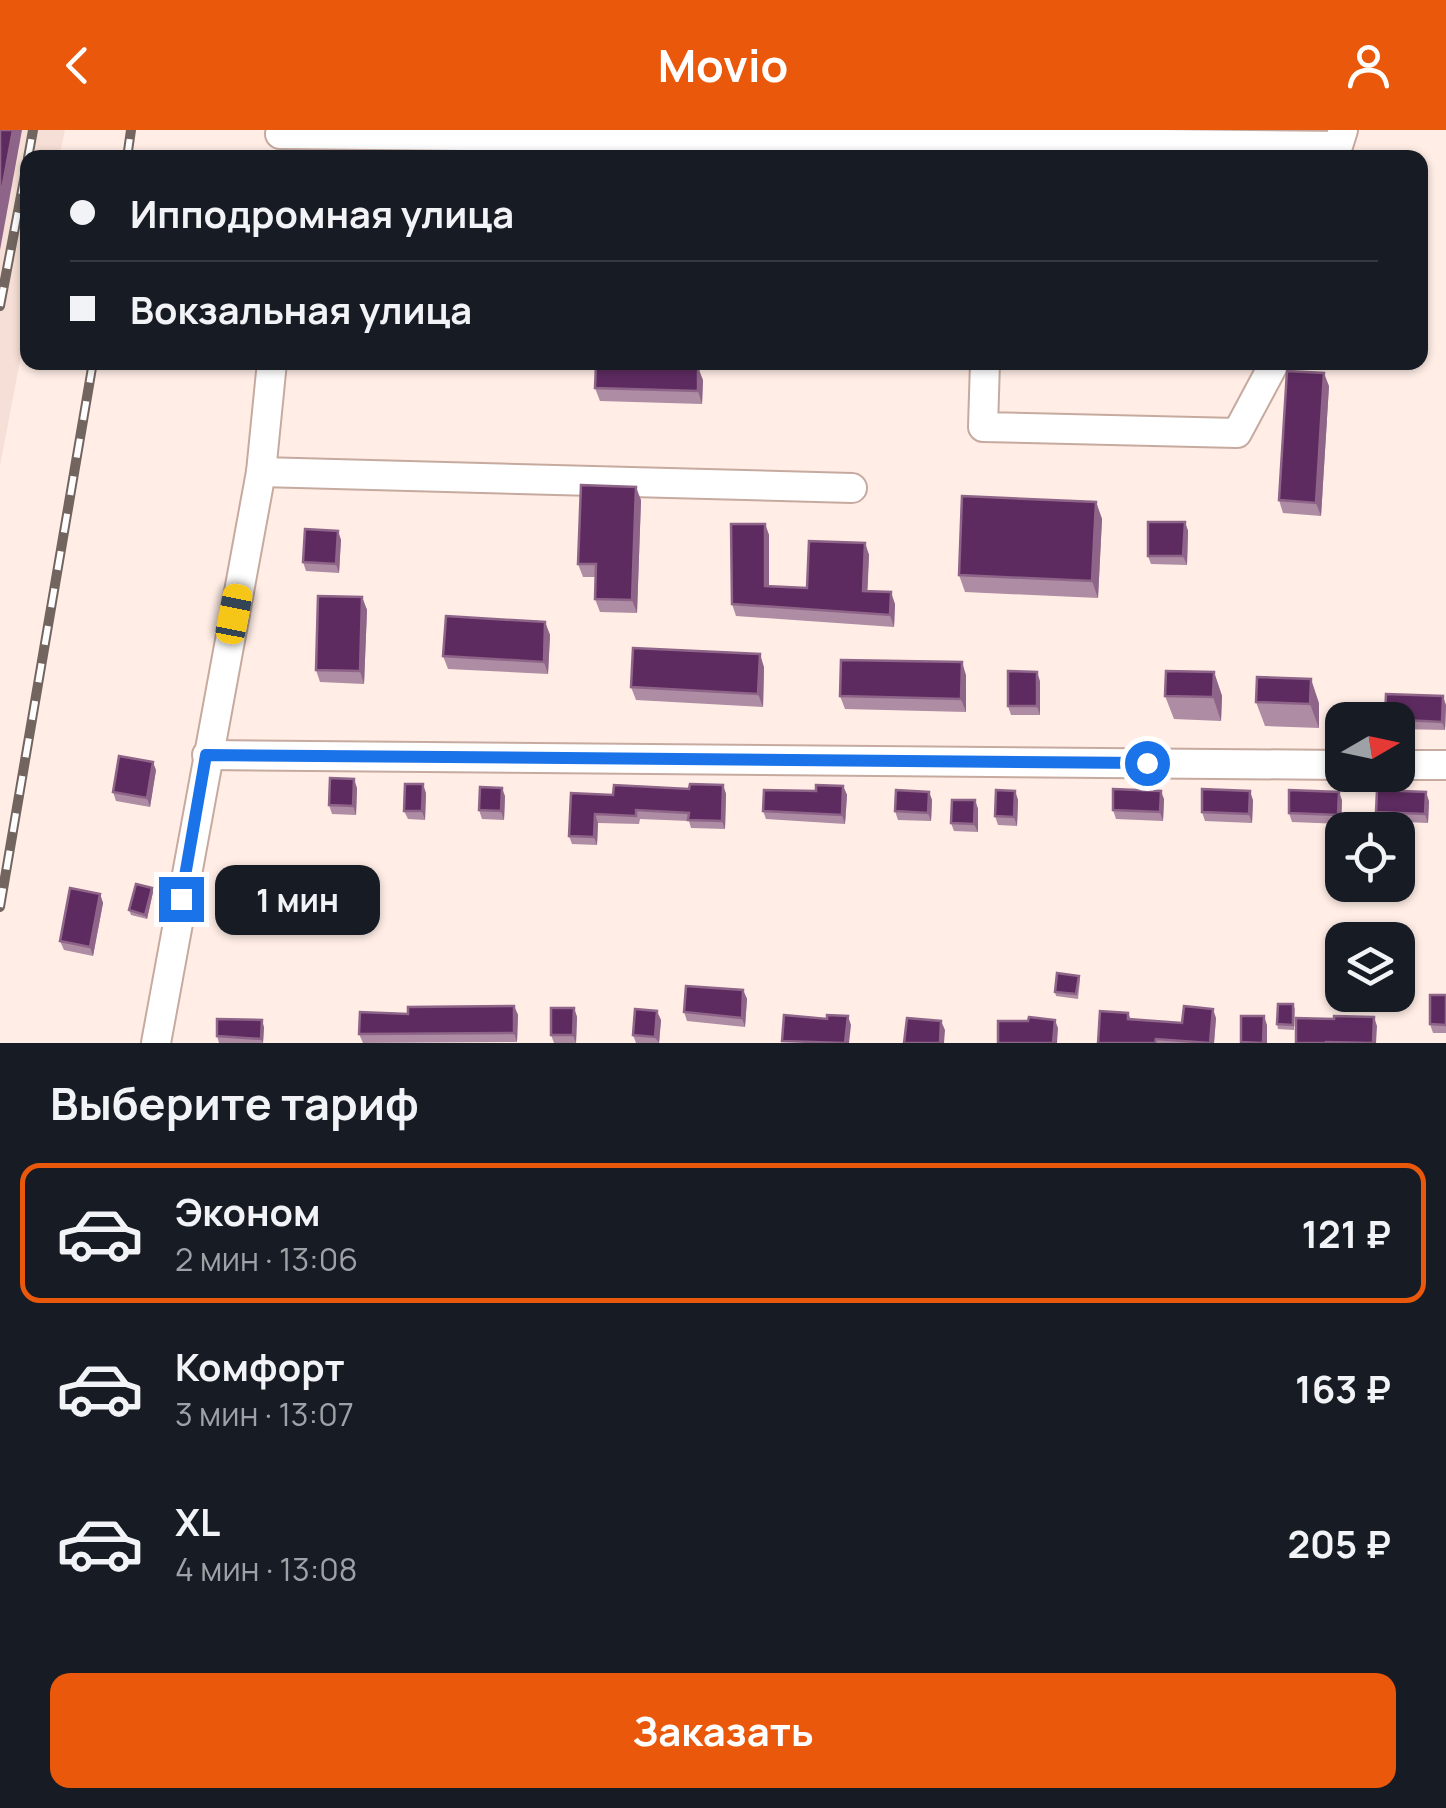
<!DOCTYPE html>
<html lang="ru">
<meta charset="utf-8">
<style>
:root{--surface:#171b24;--page:#20242c;--text:#f1f3f6;--muted:#9ea1a6;--line:#363941;--accent:#ea580c}
body{margin:0;font-family:Manrope,sans-serif;background:var(--page);color:var(--text);height:100vh;display:flex;flex-direction:column;font-size:38px;white-space:nowrap}
*{box-sizing:border-box;margin:0}
p{font-size:32px;color:var(--muted)}
.icon{flex:none;width:55px;height:55px;fill:none;stroke:currentColor;stroke-width:2;stroke-linecap:round;stroke-linejoin:round}
.map{position:relative;height:913px;overflow:hidden}
.panel{display:flex;flex-direction:column;background:var(--surface);flex:1}
.panel>*{flex:none}
.top-card{position:absolute;left:20px;top:20px;width:1408px;height:220px;border-radius:20px;box-shadow:0 2px 8px #0004;display:grid;align-content:center;height:220px;padding:0 50px;background:var(--surface)}
.needle{width:65px;rotate:81deg}
.controls{position:absolute;left:1325px;top:572px;display:grid;gap:20px}
.controls a{display:grid;place-items:center;width:90px;height:90px;border-radius:20px;background:var(--surface);box-shadow:0 2px 8px #0004;font-size:50px}
.end{position:absolute;width:45px;height:45px;margin:-22px;border:12px solid #1a73e8;background:#fff;box-shadow:0 0 0 5px #fff}
.from{border-radius:50%}
.bubble{position:absolute;height:70px;border-radius:20px;background:var(--surface);box-shadow:0 2px 8px #0004;font-size:32px;font-weight:700;line-height:70px;text-align:center}
.car{position:absolute;width:30px;height:60px;margin:-30px -15px;border-radius:12px;box-shadow:0 0 8px 2px #0007;background:linear-gradient(#f5c518 24%,#345 0 40%,#f5c518 0 76%,#345 0 86%,#f5c518 0)}
.top-card b{display:flex;align-items:center;gap:35px;height:95px;font-size:38px}
.top-card b+b{border-top:2px solid var(--line)}
.top-card i{width:25px;height:25px;background:var(--text)}
ul{padding:0;list-style:none}
li{display:flex;align-items:center;gap:30px;height:140px;margin:0 20px 15px;padding:0 30px;border:5px solid transparent;border-radius:20px}
li div{flex:1}
li b{display:block;font-size:38px}
li em{font-style:normal;font-weight:700}
li.active{border-color:var(--accent)}
li>.icon{width:90px;height:90px;stroke-width:1.5}
h2{padding:0 50px;font-size:45px;line-height:120px}
.action{display:flex;gap:20px;margin-top:auto;padding:20px 50px}
.action a{flex:1;height:115px;border-radius:20px;background:var(--accent);color:#fff;font-size:40px;font-weight:700;line-height:115px;text-align:center}
header{display:flex;justify-content:space-between;align-items:center;height:130px;padding:0 50px;background:var(--accent);color:#fff;font-size:45px;font-weight:700}
.map>svg:first-child{display:block}
</style>
<header><svg class="icon" aria-label="back" viewBox="0 0 24 24"><path d="M15 5l-7 7 7 7"/></svg>Movio<svg class="icon" aria-label="person" viewBox="0 0 24 24"><circle cx="12" cy="8" r="4"/><path d="M4 21q1-7 8-7t8 7"/></svg></header>
<div class="map">
<svg width="1446" height="913" viewBox="0 0 1446 913">
<rect width="100%" height="100%" fill="#ffede6"/>
<polygon fill="#f6dfd6" points="0,0 65,0 59,27 28,28 27,194 0,336"/>
<g fill="none" stroke-linecap="round" stroke-linejoin="round">
<g stroke="#c6aa9f" stroke-width="32">
<g id="minor">
<polyline points="280,4 1338,16 1343,0"/>
<polyline points="985,232 983,297 1237,303 1275,232"/>
<polyline points="261,342 852,358"/>
<polyline points="207,625 1342,635"/>
<polyline points="1398,635 1446,635"/>
<polyline points="156,913 261,342 272,232"/>
</g>
</g>
<use href="#minor" stroke="#fff" stroke-width="28"/>
<g stroke="#726560" stroke-width="10">
<g id="rail">
<polyline points="28,28 33,0"/>
<polyline points="127,28 131,0"/>
<polyline points="0,176 28,29"/>
<polyline points="0,777 93,232"/>
</g>
</g>
<use href="#rail" stroke="#fefefe" stroke-width="6" stroke-dasharray="19" stroke-linecap="butt"/>
</g>
<g fill="#ae8ca3">
<polygon points="620,232 661,232 661,236 703,250 702,274 600,271 595,258 620,235"/>
<polygon points="1329,256 1321,386 1283,383 1279,370"/>
<polygon points="641,370 637,483 600,482 595,469 596,447 583,447 578,434"/>
<polygon points="1096,372 1102,389 1098,468 965,462 959,445"/>
<polygon points="1185,392 1188,401 1187,435 1151,434 1148,426"/>
<polygon points="765,394 769,405 769,456 807,458 865,413 869,425 867,461 895,474 894,497 736,486 732,474"/>
<polygon points="338,401 341,410 339,443 306,441 303,432"/>
<polygon points="362,467 367,480 364,554 320,552 316,540"/>
<polygon points="545,492 550,505 548,544 448,539 443,526"/>
<polygon points="764,537 763,577 636,570 631,557"/>
<polygon points="1214,542 1222,566 1221,591 1174,589 1165,566"/>
<polygon points="966,545 966,582 845,579 840,566"/>
<polygon points="1040,551 1040,585 1011,585 1008,576"/>
<polygon points="1256,572 1319,573 1319,598 1265,596"/>
<polygon points="1446,575 1445,600 1398,599 1398,590"/>
<polygon points="156,640 150,677 116,671 113,662"/>
<polygon points="723,655 726,664 725,699 691,698 689,691 640,689 639,694 598,693 597,715 572,714 569,706 613,665"/>
<polygon points="843,656 847,665 845,694 766,689 763,681 816,661"/>
<polygon points="357,658 356,685 332,684 329,675"/>
<polygon points="1015,661 1018,670 1017,696 998,695 995,686"/>
<polygon points="929,662 932,670 931,691 898,690 895,681"/>
<polygon points="426,663 425,690 408,689 404,681"/>
<polygon points="505,666 504,690 482,689 479,680"/>
<polygon points="1164,669 1163,691 1116,689 1113,680"/>
<polygon points="975,670 978,679 978,702 954,701 951,693"/>
<polygon points="1253,670 1252,693 1205,691 1202,682"/>
<polygon points="1342,670 1341,694 1292,692 1289,683"/>
<polygon points="1429,671 1428,693 1379,691 1376,682"/>
<polygon points="152,758 153,762 147,789 131,785 129,780"/>
<polygon points="100,764 103,773 93,826 64,820 60,811"/>
<polygon points="1079,846 1080,850 1078,869 1056,866 1055,862"/>
<polygon points="743,860 747,869 745,897 687,891 684,882"/>
<polygon points="1446,865 1446,903 1433,903 1430,894"/>
<polygon points="1293,874 1295,879 1294,900 1278,899 1277,894"/>
<polygon points="514,876 518,885 517,912 363,913 359,904"/>
<polygon points="574,878 577,887 576,913 554,913 551,905"/>
<polygon points="1128,883 1131,889 1182,893 1216,888 1214,913 1098,913"/>
<polygon points="661,890 659,913 636,913 633,905"/>
<polygon points="264,897 263,913 219,913 217,906"/>
</g>
<g fill="#8e6588">
<polygon points="13,0 22,0 0,120 0,70"/>
<polygon points="698,237 703,250 702,274 698,261"/>
<polygon points="1324,243 1329,256 1321,386 1316,373"/>
<polygon points="636,357 641,370 637,483 632,470"/>
<polygon points="1096,372 1102,389 1098,468 1092,451"/>
<polygon points="1185,392 1188,401 1187,435 1183,426"/>
<polygon points="765,394 769,405 769,467 765,456"/>
<polygon points="338,401 341,410 339,443 336,434"/>
<polygon points="865,413 869,425 867,472 863,461"/>
<polygon points="891,462 895,474 894,497 890,485"/>
<polygon points="362,467 367,480 364,554 360,541"/>
<polygon points="545,492 550,505 548,544 544,532"/>
<polygon points="760,524 764,537 763,577 758,564"/>
<polygon points="962,532 966,545 966,582 961,569"/>
<polygon points="1037,542 1040,551 1040,585 1037,576"/>
<polygon points="1214,542 1222,566 1221,591 1213,567"/>
<polygon points="1311,549 1319,573 1319,598 1310,574"/>
<polygon points="1443,566 1446,575 1445,600 1442,592"/>
<polygon points="153,632 156,640 150,677 147,668"/>
<polygon points="354,649 357,658 356,685 353,676"/>
<polygon points="423,654 426,663 425,690 422,681"/>
<polygon points="723,655 726,664 725,699 722,691"/>
<polygon points="843,656 847,665 845,694 842,685"/>
<polygon points="502,658 505,666 504,690 501,681"/>
<polygon points="1015,661 1018,670 1017,696 1014,687"/>
<polygon points="1161,661 1164,669 1163,691 1160,682"/>
<polygon points="1250,661 1253,670 1252,693 1249,684"/>
<polygon points="929,662 932,670 931,691 928,683"/>
<polygon points="1339,662 1342,670 1341,694 1338,685"/>
<polygon points="1426,662 1429,671 1428,693 1425,684"/>
<polygon points="975,670 978,679 978,702 974,694"/>
<polygon points="595,684 598,693 597,715 594,707"/>
<polygon points="152,758 153,762 147,789 145,785"/>
<polygon points="100,764 103,773 93,826 90,817"/>
<polygon points="743,860 747,869 745,897 742,888"/>
<polygon points="514,876 518,885 517,912 514,903"/>
<polygon points="574,878 577,887 576,913 573,905"/>
<polygon points="1213,879 1216,888 1214,913 1210,913"/>
<polygon points="657,881 661,890 659,913 655,907"/>
<polygon points="848,886 851,895 849,913 845,913"/>
<polygon points="1264,886 1267,895 1267,913 1263,913"/>
<polygon points="1374,887 1377,896 1376,913 1373,913"/>
<polygon points="262,890 264,897 263,913 261,909"/>
<polygon points="1055,890 1058,898 1057,913 1053,913"/>
<polygon points="941,891 945,900 944,913 940,913"/>
</g>
<g fill="#5d2b60" stroke="#8e6588" stroke-width="2.5">
<polygon points="0,0 13,0 0,70"/>
<polygon points="620,232 655,232 655,236 698,237 698,261 595,258 596,234 620,235"/>
<polygon points="1287,241 1324,243 1316,373 1279,370"/>
<polygon points="581,355 636,357 632,470 595,469 596,434 578,434"/>
<polygon points="962,366 1096,372 1092,451 959,445"/>
<polygon points="1148,392 1185,392 1183,426 1148,426"/>
<polygon points="731,394 765,394 765,456 807,458 809,411 865,413 863,461 891,462 890,485 732,474"/>
<polygon points="305,399 338,401 336,434 303,432"/>
<polygon points="318,466 362,467 360,541 316,540"/>
<polygon points="446,486 545,492 544,532 443,526"/>
<polygon points="633,518 760,524 758,564 631,557"/>
<polygon points="841,530 962,532 961,569 840,566"/>
<polygon points="1008,541 1037,542 1037,576 1008,576"/>
<polygon points="1166,541 1214,542 1213,567 1165,566"/>
<polygon points="1257,547 1311,549 1310,574 1256,572"/>
<polygon points="1386,564 1443,566 1442,592 1385,589"/>
<polygon points="119,626 153,632 147,668 113,662"/>
<polygon points="330,648 354,649 353,676 329,675"/>
<polygon points="405,654 423,654 422,681 404,681"/>
<polygon points="690,654 723,655 722,691 688,690 689,683 636,680 636,686 595,684 594,707 569,706 571,663 613,665 614,655 689,659"/>
<polygon points="816,655 843,656 842,685 763,681 764,660 816,661"/>
<polygon points="480,657 502,658 501,681 479,680"/>
<polygon points="1113,659 1161,661 1160,682 1113,680"/>
<polygon points="1202,659 1250,661 1249,684 1202,682"/>
<polygon points="896,660 929,662 928,683 895,681"/>
<polygon points="996,660 1015,661 1014,687 995,686"/>
<polygon points="1289,660 1339,662 1338,685 1289,683"/>
<polygon points="1377,660 1426,662 1425,684 1376,682"/>
<polygon points="952,670 975,670 974,694 951,693"/>
<polygon points="136,754 152,758 145,785 129,780"/>
<polygon points="70,758 100,764 90,817 60,811"/>
<polygon points="1057,843 1079,846 1076,864 1055,862"/>
<polygon points="686,856 743,860 742,888 684,882"/>
<polygon points="1430,865 1446,865 1446,895 1430,894"/>
<polygon points="1278,874 1293,874 1293,895 1277,894"/>
<polygon points="514,876 514,903 359,904 360,882 408,884 408,877"/>
<polygon points="1184,876 1213,879 1210,913 1156,909 1155,913 1098,913 1100,881 1128,883 1128,889 1182,893"/>
<polygon points="551,878 574,878 573,905 551,905"/>
<polygon points="635,879 657,881 655,907 633,905"/>
<polygon points="784,885 827,889 827,885 848,886 845,913 782,911"/>
<polygon points="1241,886 1264,886 1263,913 1241,912"/>
<polygon points="1334,886 1374,887 1373,913 1326,912 1326,913 1296,913 1296,888 1334,889"/>
<polygon points="1029,887 1055,890 1053,913 998,913 998,891 1028,891"/>
<polygon points="907,888 941,891 940,913 904,913"/>
<polygon points="217,889 262,890 261,909 217,906"/>
</g>
<g fill="none" stroke-linecap="round" stroke-linejoin="round">
<polyline stroke="#1a73e8" stroke-width="12" points="181,769 206,625 1147,633"/>
</g>
</svg>
<div class="controls">
<a><svg class="needle" viewBox="-14 -14 28 28"><path d="M0-13l5 13h-10z" fill="#e53935"/><path d="M0 13l5-13h-10z" fill="#9ea1a6"/></svg></a>
<a><svg class="icon" aria-label="locate" viewBox="0 0 24 24"><circle cx="12" cy="12" r="6"/><path d="M12 2v4M12 18v4M2 12h4M18 12h4"/></svg></a>
<a><svg class="icon" aria-label="layers" viewBox="0 0 24 24"><path d="M12 4l9 5-9 5-9-5zM3 14l9 5 9-5"/></svg></a>
</div>
<i class="end from" style="left:1147px;top:633px"></i>
<i class="end" style="left:181px;top:769px"></i>
<div class="bubble" style="left:215px;top:735px;width:165px">1 мин</div>
<i class="car" style="left:234px;top:484px;rotate:11deg"></i>
<div class="top-card">
<b><i class="from"></i>Ипподромная улица</b>
<b><i></i>Вокзальная улица</b>
</div>
</div>
<section class="panel">
<h2>Выберите тариф</h2>
<ul>
<li class="active"><svg class="icon" aria-label="car" viewBox="0 0 24 24"><path d="M5 17H2v-5l4-1 3-4h7l3 4 3 1v5h-3M9 17h6M6 11h13"/><circle cx="7" cy="17" r="2"/><circle cx="17" cy="17" r="2"/></svg><div><b>Эконом</b><p>2 мин · 13:06</p></div><em>121 ₽</em></li>
<li><svg class="icon" aria-label="car" viewBox="0 0 24 24"><path d="M5 17H2v-5l4-1 3-4h7l3 4 3 1v5h-3M9 17h6M6 11h13"/><circle cx="7" cy="17" r="2"/><circle cx="17" cy="17" r="2"/></svg><div><b>Комфорт</b><p>3 мин · 13:07</p></div><em>163 ₽</em></li>
<li><svg class="icon" aria-label="car" viewBox="0 0 24 24"><path d="M5 17H2v-5l4-1 3-4h7l3 4 3 1v5h-3M9 17h6M6 11h13"/><circle cx="7" cy="17" r="2"/><circle cx="17" cy="17" r="2"/></svg><div><b>XL</b><p>4 мин · 13:08</p></div><em>205 ₽</em></li>
</ul>
<div class="action"><a>Заказать</a></div>
</section>
